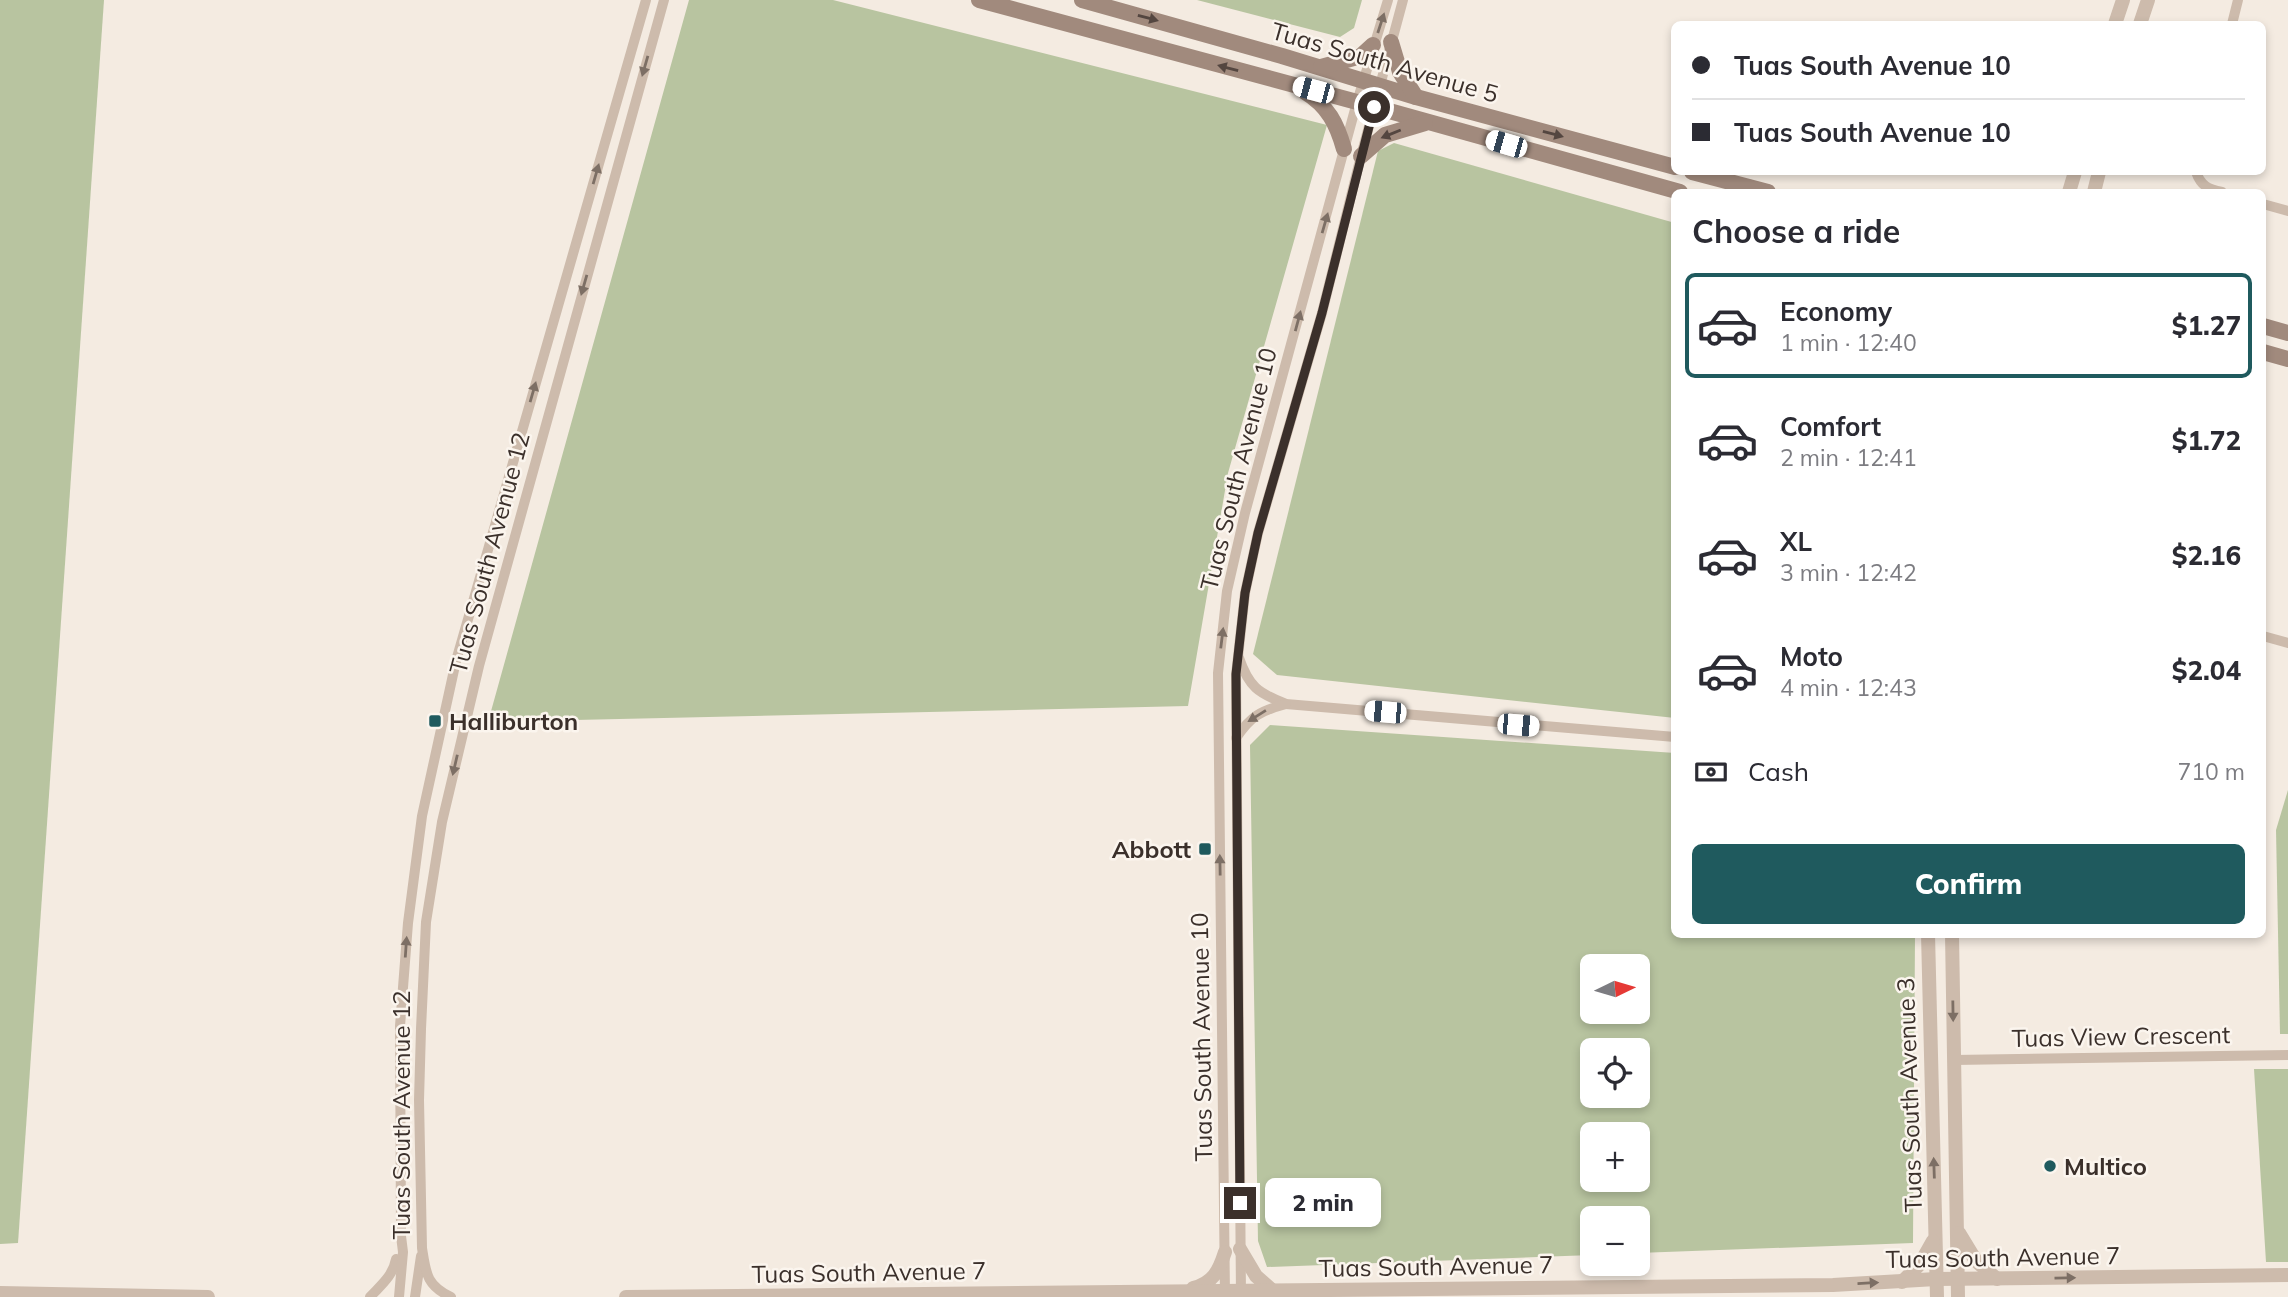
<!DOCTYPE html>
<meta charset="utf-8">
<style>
:root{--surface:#fff;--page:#f2f2f3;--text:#2b2b33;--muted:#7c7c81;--line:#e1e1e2;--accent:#1f5a5e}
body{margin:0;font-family:Mulish,sans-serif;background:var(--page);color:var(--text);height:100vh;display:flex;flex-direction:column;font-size:26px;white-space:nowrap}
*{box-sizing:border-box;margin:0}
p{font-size:23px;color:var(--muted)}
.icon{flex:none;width:38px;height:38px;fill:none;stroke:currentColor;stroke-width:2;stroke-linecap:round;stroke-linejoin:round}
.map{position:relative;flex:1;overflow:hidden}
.side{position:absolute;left:1671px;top:189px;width:595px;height:749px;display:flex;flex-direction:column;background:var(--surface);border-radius:10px;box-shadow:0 4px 10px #0003}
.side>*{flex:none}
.banner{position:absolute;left:1671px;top:21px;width:595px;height:154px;border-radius:10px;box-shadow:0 4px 10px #0003;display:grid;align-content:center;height:154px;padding:0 21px;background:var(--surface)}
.needle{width:46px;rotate:85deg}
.controls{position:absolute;left:1580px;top:954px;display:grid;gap:14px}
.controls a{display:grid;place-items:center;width:70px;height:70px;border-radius:10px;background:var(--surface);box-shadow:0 4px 10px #0003;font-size:35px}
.end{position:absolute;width:32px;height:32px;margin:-16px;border:9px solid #3b302b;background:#fff;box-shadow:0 0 0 4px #fff}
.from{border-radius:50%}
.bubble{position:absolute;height:49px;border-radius:10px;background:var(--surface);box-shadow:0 4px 10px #0003;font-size:23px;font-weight:800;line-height:49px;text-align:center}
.car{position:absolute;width:21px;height:42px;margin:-21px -10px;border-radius:9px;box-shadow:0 0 5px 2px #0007;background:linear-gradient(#fff 24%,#345 0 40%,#fff 0 76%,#345 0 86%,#fff 0)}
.banner b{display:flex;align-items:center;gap:24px;height:66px;font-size:26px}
.banner b+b{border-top:2px solid var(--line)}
.banner i{width:18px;height:18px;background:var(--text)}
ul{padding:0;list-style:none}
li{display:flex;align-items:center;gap:21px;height:105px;margin:0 14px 10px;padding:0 7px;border:4px solid transparent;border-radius:10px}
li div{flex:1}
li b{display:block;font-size:26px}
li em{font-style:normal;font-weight:800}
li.selected{border-color:var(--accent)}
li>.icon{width:63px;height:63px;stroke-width:1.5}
h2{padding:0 21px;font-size:32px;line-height:84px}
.pay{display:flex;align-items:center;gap:18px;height:77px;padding:0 21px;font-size:26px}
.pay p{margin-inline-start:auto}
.primary-button{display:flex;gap:14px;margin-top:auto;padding:14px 21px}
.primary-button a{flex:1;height:80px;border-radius:10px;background:var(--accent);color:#fff;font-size:28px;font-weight:800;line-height:80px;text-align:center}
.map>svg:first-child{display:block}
</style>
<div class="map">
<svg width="2288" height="1297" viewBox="0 0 2288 1297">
<rect width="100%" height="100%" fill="#f4ebe1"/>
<g fill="#b8c4a0" fill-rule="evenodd">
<polygon points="0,0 104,0 18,1243 0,1244"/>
<polygon points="689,0 833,0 1327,125 1228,473 1188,706 488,722"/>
<polygon points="1197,0 1362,0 1354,28 1340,37"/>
<polygon points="1394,143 1675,223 1675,718 1277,675 1253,654 1378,151"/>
<path d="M1270 725 1675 753V934L1915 935 1913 1243 1638 1253V1218H1592V1255L1267 1267 1258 1241 1250 745ZM1638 966V1012H1592V966ZM1638 1050V1096H1592V1050ZM1638 1134V1180H1592V1134Z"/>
<polygon points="2288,790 2288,1034 2280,1034 2276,830"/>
<polygon points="2254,1069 2288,1069 2288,1262 2266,1262"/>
</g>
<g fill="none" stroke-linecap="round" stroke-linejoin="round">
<g stroke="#cdbbac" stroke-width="10">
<polyline points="2232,24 2238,0"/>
<path d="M2196 172C2201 186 2208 189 2222 192"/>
<polyline points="2263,204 2288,211"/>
<polyline points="2263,636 2288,643"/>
<path d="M1239 658C1249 687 1258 693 1286 704L1675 737"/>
<path d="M1236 738C1251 716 1260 711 1286 704"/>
<polyline points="1954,1060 2288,1055"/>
<path d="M370 1297C381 1285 393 1276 396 1259"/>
<polyline points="399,1297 403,1252 401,1236 400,1026 408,923 422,816 456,661 646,0"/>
<polyline points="415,1297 421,1256"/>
<path d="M451 1297C426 1285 426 1273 422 1248L419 1100 421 1029 426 922 442 822 479 666 664 0"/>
<polyline points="1225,1297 1218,673 1227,591 1245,513 1357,102 1388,0"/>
<polyline points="1241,1297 1236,675 1245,593 1258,533 1322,313 1361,156 1403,0"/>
</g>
<g stroke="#cdbbac" stroke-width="14">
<polyline points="2115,24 2123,0"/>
<polyline points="2140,24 2148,0"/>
<polyline points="2069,192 2075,172"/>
<polyline points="2094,192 2099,172"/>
<polyline points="1928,934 1937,1297"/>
<polyline points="1952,934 1958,1297"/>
<polyline points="1959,1233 1976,1261 1997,1279"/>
<polyline points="1240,1249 1256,1276 1273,1291"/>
<polyline points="1902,1282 1920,1264 1933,1241"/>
<path d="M1193 1288C1213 1283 1219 1271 1225 1252"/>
<polyline points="0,1293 208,1297"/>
<polyline points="626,1297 1833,1285 1936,1279 2288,1275"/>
</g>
<g stroke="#a18a7d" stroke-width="16">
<polyline points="979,0 1357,102 1680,192"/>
<polyline points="1082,0 1282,56 1416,97 1675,167"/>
<polyline points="1391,42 1400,72 1416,97"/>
<polyline points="1321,67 1361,56 1373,45"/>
<path d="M1305 92C1328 106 1337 124 1344 149"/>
<polyline points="1361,156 1385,135 1425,123"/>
<polyline points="1692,172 1768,192"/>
<polyline points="2263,326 2288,333"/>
<polyline points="2263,352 2288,359"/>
</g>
</g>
<defs><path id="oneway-solid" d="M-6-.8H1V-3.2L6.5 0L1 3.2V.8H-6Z" transform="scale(1.75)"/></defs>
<g fill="#544640">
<use href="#oneway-solid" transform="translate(1148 18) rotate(15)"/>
<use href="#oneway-solid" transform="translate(1228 68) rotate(-165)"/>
<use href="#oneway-solid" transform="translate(1391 134) rotate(158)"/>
<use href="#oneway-solid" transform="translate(1553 134) rotate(15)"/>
</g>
<g fill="#7d6f65">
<use href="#oneway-solid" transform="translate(1381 23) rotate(-72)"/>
<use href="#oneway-solid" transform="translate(645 66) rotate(106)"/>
<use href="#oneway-solid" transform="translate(596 174) rotate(-74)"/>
<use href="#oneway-solid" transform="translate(1325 223) rotate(-74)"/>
<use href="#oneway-solid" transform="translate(584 285) rotate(106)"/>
<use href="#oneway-solid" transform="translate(1298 321) rotate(-75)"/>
<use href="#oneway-solid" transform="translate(533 392) rotate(-74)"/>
<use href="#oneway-solid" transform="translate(1222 638) rotate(-83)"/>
<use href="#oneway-solid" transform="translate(1257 716) rotate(148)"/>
<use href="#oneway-solid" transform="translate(455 765) rotate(103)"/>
<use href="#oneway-solid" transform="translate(1220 865) rotate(-91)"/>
<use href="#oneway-solid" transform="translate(406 947) rotate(-86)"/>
<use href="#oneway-solid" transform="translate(1953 1011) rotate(89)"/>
<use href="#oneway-solid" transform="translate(1934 1168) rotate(-92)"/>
<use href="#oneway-solid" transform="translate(2065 1278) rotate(-1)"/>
<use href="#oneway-solid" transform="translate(1868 1283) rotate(-3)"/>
</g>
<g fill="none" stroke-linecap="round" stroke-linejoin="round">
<polyline stroke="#3b302b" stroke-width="9" points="1240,1203 1236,674 1245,593 1258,533 1322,313 1374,107"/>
</g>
<g fill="#1f5a5e" stroke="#fbf5ee" stroke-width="2.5">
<rect x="428" y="714" width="14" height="14" rx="3.5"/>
<rect x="1198" y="842" width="14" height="14" rx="3.5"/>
<circle cx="2050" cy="1166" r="7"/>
</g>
<g text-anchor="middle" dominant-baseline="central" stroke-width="5" stroke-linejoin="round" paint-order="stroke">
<g font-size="24" fill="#3b302b" stroke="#fbf5ee">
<text transform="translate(1385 62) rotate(16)">Tuas South Avenue 5</text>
<text transform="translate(1238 469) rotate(-76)">Tuas South Avenue 10</text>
<text transform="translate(489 553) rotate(-75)">Tuas South Avenue 12</text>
<text transform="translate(2121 1036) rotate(-1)">Tuas View Crescent</text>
<text transform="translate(1201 1037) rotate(-91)">Tuas South Avenue 10</text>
<text transform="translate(1909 1095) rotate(-92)">Tuas South Avenue 3</text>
<text transform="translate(401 1115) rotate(-90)">Tuas South Avenue 12</text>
<text transform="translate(2003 1257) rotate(-1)">Tuas South Avenue 7</text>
<text transform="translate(1436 1266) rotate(-1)">Tuas South Avenue 7</text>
<text transform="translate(869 1272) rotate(-1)">Tuas South Avenue 7</text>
</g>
<g font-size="24" font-weight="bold" fill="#3b302b" stroke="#fbf5ee" text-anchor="start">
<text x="449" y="721">Halliburton</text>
<text x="1191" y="849" text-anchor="end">Abbott</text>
<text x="2064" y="1166">Multico</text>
</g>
</g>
</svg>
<div class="controls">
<a><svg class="needle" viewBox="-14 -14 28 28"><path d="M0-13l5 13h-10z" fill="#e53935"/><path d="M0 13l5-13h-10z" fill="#7c7c81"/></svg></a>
<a><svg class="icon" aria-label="locate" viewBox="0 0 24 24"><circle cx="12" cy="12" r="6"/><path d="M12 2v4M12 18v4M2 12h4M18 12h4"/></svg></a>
<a>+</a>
<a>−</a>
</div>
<i class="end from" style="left:1374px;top:107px"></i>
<i class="end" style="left:1240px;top:1203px"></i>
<div class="bubble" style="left:1265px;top:1178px;width:116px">2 min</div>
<i class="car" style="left:1313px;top:90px;rotate:285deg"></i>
<i class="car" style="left:1506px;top:144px;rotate:286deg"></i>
<i class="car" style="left:1385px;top:712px;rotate:275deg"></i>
<i class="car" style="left:1518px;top:725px;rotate:95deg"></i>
<div class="banner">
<b><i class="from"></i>Tuas South Avenue 10</b>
<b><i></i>Tuas South Avenue 10</b>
</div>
<section class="side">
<h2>Choose a ride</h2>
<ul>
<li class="selected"><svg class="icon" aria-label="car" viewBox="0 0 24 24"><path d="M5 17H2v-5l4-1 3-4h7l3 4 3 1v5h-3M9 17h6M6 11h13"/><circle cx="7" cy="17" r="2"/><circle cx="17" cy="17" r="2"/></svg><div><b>Economy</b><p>1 min · 12:40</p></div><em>$1.27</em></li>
<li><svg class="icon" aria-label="car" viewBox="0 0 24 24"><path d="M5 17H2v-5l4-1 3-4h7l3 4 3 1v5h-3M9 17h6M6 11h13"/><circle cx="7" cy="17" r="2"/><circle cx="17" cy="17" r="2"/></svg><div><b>Comfort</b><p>2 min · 12:41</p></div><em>$1.72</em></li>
<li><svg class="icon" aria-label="car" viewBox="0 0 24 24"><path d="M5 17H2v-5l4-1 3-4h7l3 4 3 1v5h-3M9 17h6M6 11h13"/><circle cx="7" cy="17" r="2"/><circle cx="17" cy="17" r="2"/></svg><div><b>XL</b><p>3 min · 12:42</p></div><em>$2.16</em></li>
<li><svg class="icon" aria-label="car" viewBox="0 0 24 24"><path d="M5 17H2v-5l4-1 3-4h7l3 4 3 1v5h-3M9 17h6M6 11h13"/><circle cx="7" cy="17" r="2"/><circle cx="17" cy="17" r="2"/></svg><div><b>Moto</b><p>4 min · 12:43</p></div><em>$2.04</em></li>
</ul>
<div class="pay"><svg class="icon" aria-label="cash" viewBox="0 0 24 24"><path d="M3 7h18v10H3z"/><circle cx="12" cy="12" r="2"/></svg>Cash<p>710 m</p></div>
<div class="primary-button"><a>Confirm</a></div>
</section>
</div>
